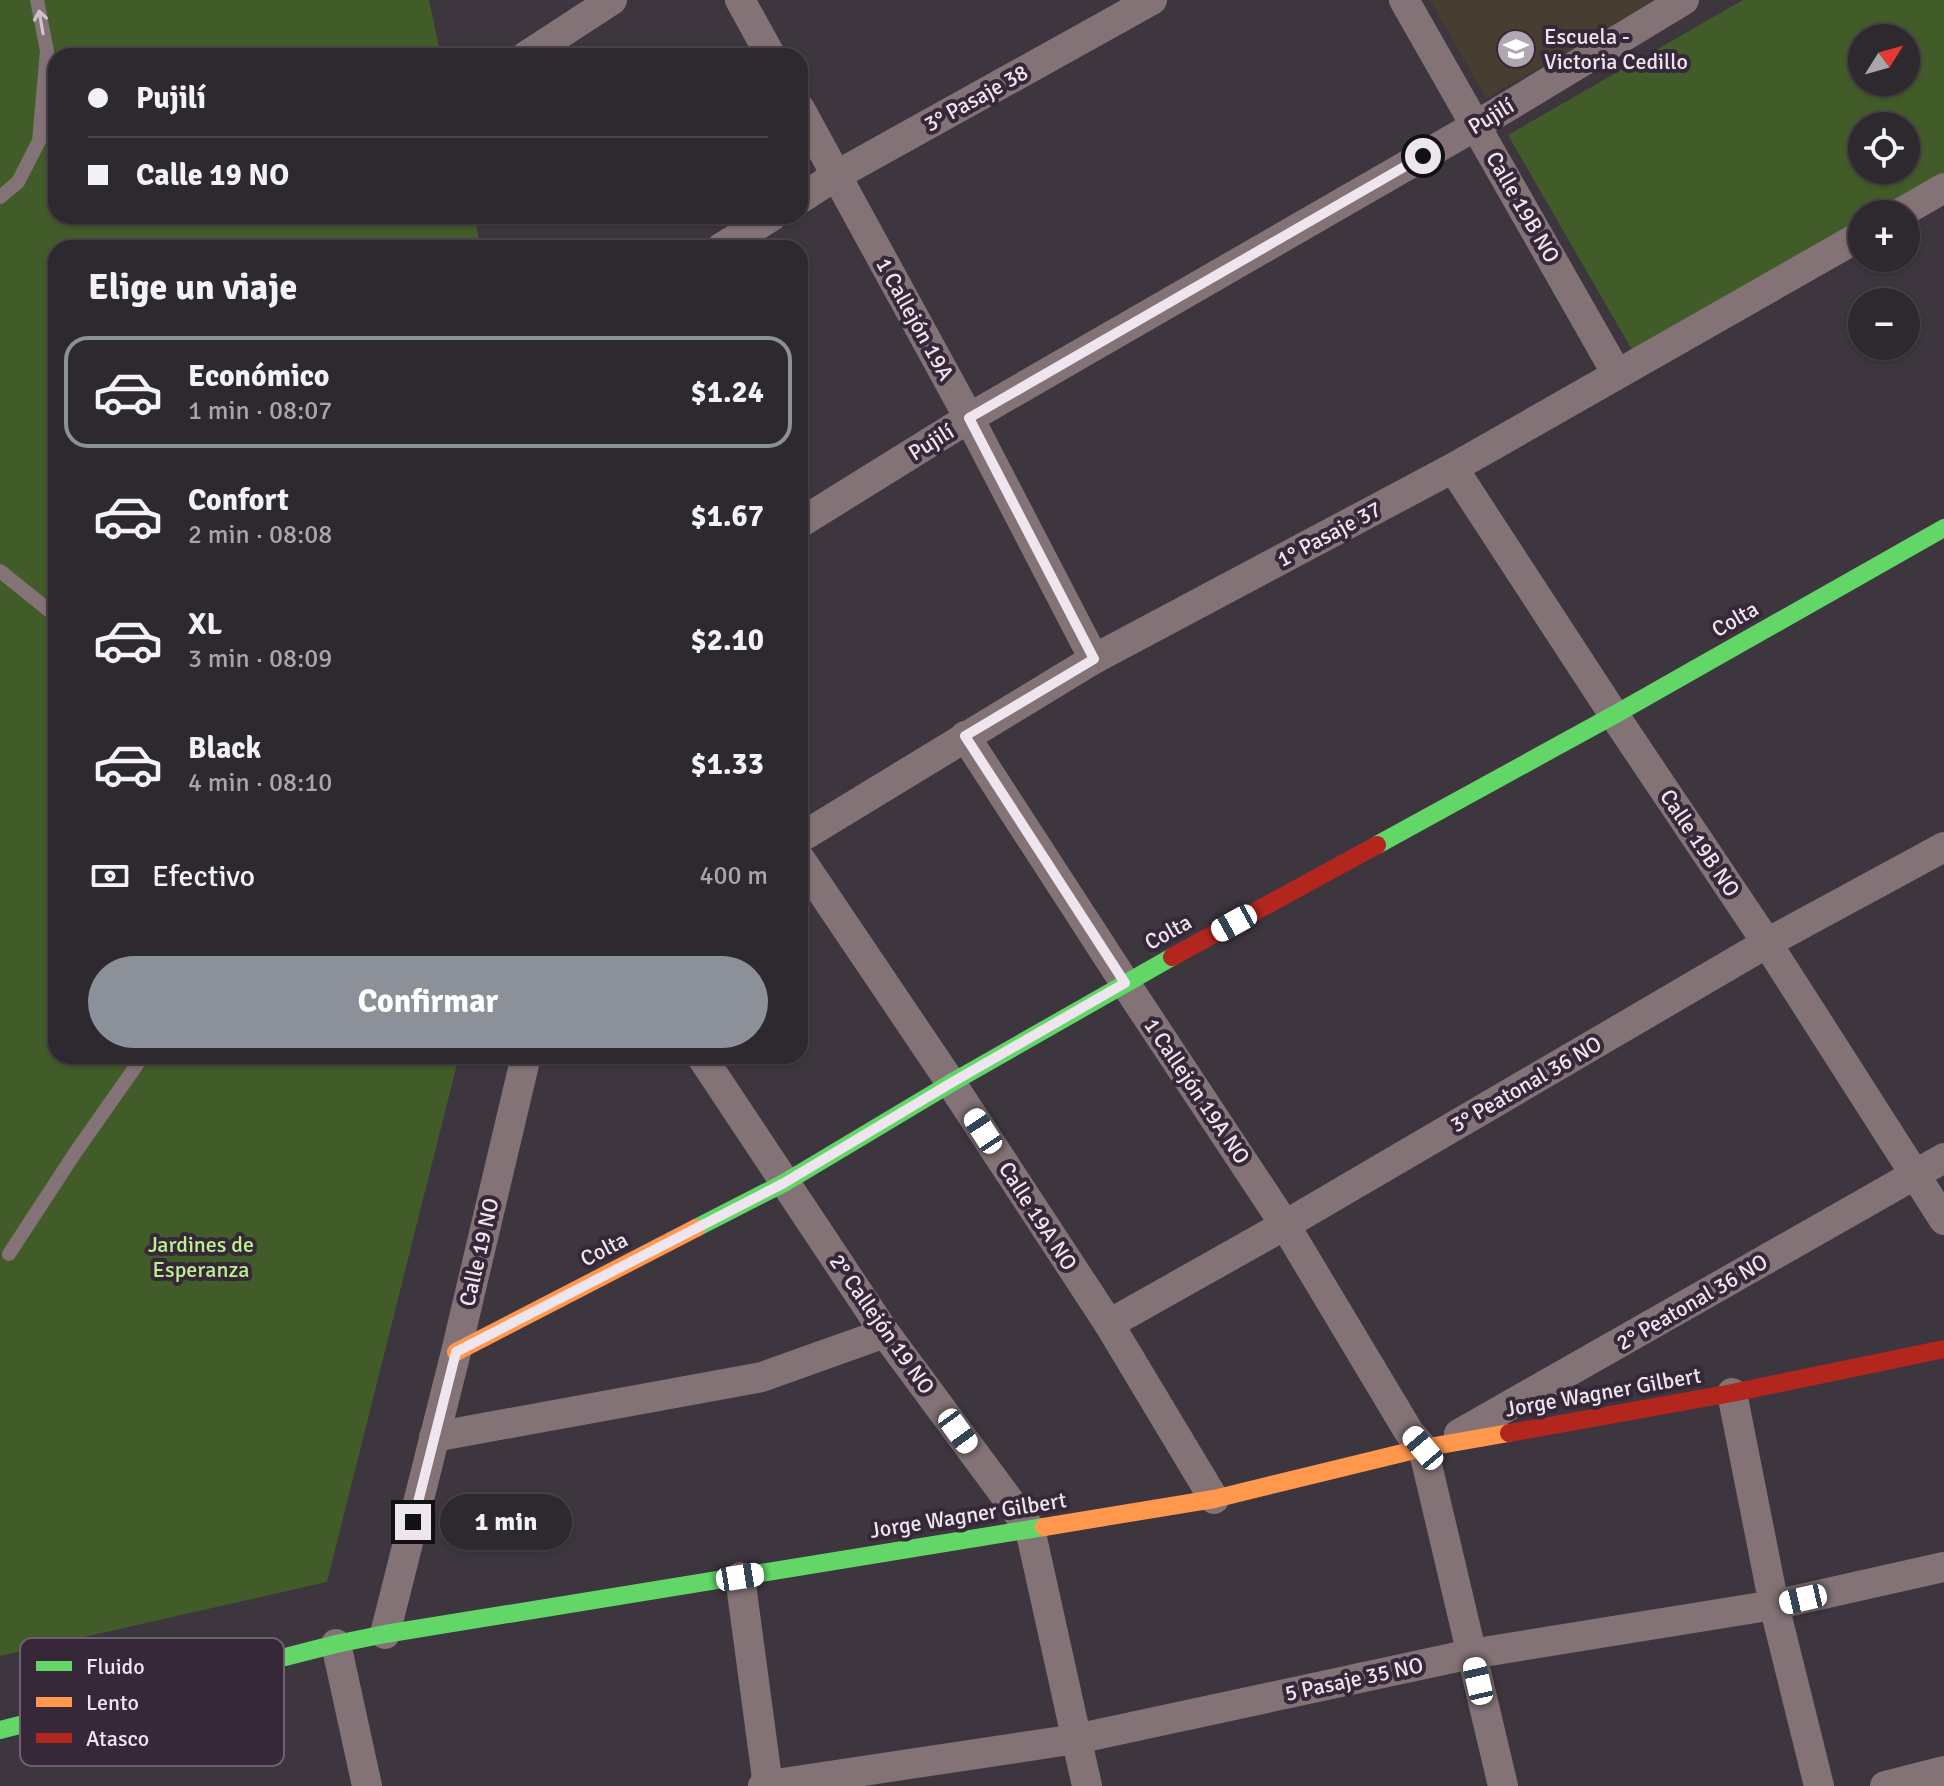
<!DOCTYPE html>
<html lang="es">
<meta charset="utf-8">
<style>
:root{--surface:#2e282f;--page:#363037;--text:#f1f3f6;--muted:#a7a6aa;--line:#49444b;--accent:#8c9099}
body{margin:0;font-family:Signika,sans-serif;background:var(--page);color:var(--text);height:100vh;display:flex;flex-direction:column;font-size:30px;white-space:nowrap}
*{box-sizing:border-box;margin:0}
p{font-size:26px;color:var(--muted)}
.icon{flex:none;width:44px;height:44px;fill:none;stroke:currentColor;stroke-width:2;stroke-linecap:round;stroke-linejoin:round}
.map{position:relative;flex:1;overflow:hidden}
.panel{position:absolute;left:48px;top:240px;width:760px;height:824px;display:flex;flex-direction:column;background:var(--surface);border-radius:24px;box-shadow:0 2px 6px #0004,0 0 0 2px var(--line)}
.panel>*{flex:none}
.hud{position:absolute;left:48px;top:48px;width:760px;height:176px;border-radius:24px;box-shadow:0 2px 6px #0004,0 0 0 2px var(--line);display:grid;align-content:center;height:176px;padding:0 40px;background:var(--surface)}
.needle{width:52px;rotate:53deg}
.tools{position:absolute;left:1848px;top:24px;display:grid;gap:16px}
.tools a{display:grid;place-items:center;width:72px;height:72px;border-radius:50%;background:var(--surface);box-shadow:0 2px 6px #0004,0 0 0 2px var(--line);font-size:40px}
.end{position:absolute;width:36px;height:36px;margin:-18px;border:10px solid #eee5ef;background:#111;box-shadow:0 0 0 4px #111}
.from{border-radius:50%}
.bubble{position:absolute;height:56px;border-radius:28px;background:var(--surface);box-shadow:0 2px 6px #0004,0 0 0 2px var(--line);font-size:26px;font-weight:800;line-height:56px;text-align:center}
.car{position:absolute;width:24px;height:48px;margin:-24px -12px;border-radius:10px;box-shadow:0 0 6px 2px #0007;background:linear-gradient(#fff 24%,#345 0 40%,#fff 0 76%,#345 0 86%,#fff 0)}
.hud b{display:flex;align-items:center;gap:28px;height:76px;font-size:30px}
.hud b+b{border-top:2px solid var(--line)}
.hud i{width:20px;height:20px;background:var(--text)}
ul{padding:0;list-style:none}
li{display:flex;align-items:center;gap:24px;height:112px;margin:0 16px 12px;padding:0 24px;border:4px solid transparent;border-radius:24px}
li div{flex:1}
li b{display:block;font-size:30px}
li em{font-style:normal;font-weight:800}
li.on{border-color:var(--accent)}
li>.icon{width:72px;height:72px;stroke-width:1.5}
h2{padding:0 40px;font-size:36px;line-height:96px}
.pay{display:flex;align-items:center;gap:20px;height:88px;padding:0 40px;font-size:30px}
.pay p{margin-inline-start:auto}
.action{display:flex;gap:16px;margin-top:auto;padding:16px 40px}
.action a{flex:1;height:92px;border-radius:48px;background:var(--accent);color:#fff;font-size:32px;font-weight:800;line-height:92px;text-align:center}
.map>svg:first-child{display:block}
</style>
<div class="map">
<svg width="1944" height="1786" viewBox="0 0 1944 1786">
<rect width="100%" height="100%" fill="#3d363f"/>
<polygon fill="#473d30" points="1430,0 1663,0 1486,98"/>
<g fill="#425c29" fill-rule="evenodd">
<polygon points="0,0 429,0 441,56 56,56 56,216 474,216 481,248 56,248 56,1056 459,1056 327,1582 0,1656"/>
<path d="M1743 0H1944V180L1883 214H1862V226L1635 355 1508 135ZM1862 38H1906V82H1862ZM1862 126H1906V170H1862Z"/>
</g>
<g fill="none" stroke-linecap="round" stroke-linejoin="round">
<g stroke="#837276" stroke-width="14">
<polyline points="0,197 18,182 39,141 47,51 37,0"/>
<polyline points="0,571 56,616"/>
<polyline points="9,1254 75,1153 143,1056"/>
</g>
<g stroke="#837276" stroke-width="30">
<polyline points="740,0 771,56"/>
<polyline points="1404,0 1617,374"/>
<polyline points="526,56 612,0"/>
<polyline points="800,109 969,418 1094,659"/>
<polyline points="800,199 837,175 1152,0"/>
<polyline points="1899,214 1944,188"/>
<polyline points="721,248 772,216"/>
<polyline points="1453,468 1614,715 1767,943 1944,1220"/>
<polyline points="800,523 969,418 1477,125 1684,0"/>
<polyline points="965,736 1125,983 1285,1225 1409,1432 1423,1448 1503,1786"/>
<polyline points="800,838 1094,659 1453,468 1862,235"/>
<polyline points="800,859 951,1083 1109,1324 1214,1499"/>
<polyline points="701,1056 885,1333 1030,1529 1087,1786"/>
<polyline points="1109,1324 1285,1225 1767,943 1944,847"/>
<polyline points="1732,1393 1774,1605 1819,1786"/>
<polyline points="1459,1434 1944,1158"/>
<polyline points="434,1437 762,1377 885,1333"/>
<polyline points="740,1577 768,1786"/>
<polyline points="385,1634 456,1352 526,1056"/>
<polyline points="336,1644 367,1786"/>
<polyline points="763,1786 1076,1739 1471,1654 1774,1605 1944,1567"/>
<polyline points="1885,1786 1944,1771"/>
</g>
<g stroke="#63d668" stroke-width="18">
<polyline points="1377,845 1614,715 1944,528"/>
<polyline points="696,1228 784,1183 951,1083 1172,957"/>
<polyline points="0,1730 336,1644 385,1634 1044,1527"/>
</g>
<g stroke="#ff974d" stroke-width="18">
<polyline points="456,1352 696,1228"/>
<polyline points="1044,1527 1214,1499 1423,1448 1509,1433"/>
</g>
<g stroke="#b3261e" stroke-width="18">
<polyline points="1172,957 1377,845"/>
<polyline points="1509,1433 1732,1393 1944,1349"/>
</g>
</g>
<defs><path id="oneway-shaft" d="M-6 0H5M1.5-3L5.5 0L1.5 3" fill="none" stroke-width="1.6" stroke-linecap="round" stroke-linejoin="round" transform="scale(2)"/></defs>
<use stroke="#cec2cb" href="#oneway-shaft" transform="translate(41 22) rotate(-100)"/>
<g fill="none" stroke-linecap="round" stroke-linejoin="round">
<polyline stroke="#eee5ef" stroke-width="10" points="413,1522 456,1352 784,1183 951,1083 1125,983 965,736 1094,659 969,418 1423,156"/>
</g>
<defs>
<g id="school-disc" transform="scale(2)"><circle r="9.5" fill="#b0a8b1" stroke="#362838"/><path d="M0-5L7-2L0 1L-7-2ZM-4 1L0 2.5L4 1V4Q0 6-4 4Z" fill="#fff"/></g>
</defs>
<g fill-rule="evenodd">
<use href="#school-disc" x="1516" y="49"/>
</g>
<g text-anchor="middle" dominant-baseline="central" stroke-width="8" stroke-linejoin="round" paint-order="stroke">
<g font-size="22" fill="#eee5ef" stroke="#362838" text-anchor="start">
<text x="1544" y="36">Escuela -<tspan x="1544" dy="25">Victoria Cedillo</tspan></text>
</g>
<g font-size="22" fill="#eee5ef" stroke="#362838">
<text transform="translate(976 98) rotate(-29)">3° Pasaje 38</text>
<text transform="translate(1491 116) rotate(-31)">Pujilí</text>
<text transform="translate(1523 207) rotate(60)">Calle 19B NO</text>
<text transform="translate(915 319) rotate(61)">1 Callejón 19A</text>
<text transform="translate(931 442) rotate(-32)">Pujilí</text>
<text transform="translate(1329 534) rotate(-28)">1° Pasaje 37</text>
<text transform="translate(1735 619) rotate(-30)">Colta</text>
<text transform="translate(1700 843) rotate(56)">Calle 19B NO</text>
<text transform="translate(1168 932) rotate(-29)">Colta</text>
<text transform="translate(1526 1084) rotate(-30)">3° Peatonal 36 NO</text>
<text transform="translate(1197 1091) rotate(56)">1 Callejón 19A NO</text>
<text transform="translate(1038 1216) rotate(57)">Calle 19A NO</text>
<text transform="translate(604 1249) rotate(-27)">Colta</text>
<text transform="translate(479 1252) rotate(-77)">Calle 19 NO</text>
<text transform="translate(1692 1302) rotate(-30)">2° Peatonal 36 NO</text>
<text transform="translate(882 1324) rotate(55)">2° Callejón 19 NO</text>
<text transform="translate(1603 1392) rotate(-10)">Jorge Wagner Gilbert</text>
<text transform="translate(968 1515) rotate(-9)">Jorge Wagner Gilbert</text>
<text transform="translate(1354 1679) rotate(-12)">5 Pasaje 35 NO</text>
</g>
<g font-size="22" fill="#bbf28d" stroke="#362838">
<text x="201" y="1244">Jardines de<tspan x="201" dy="25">Esperanza</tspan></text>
</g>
</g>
<rect x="20" y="1638" width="264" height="128" rx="12" fill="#362838" stroke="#6d616f" stroke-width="2"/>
<rect x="36" y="1661" width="36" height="10" fill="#63d668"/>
<rect x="36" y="1697" width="36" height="10" fill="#ff974d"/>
<rect x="36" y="1733" width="36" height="10" fill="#b3261e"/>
<g font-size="22" fill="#eee5ef">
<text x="86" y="1674">Fluido</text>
<text x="86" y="1710">Lento</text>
<text x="86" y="1746">Atasco</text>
</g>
</svg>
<div class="tools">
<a><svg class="needle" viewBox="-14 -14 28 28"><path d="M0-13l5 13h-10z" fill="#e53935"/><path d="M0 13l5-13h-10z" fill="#a7a6aa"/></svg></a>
<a><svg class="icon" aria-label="locate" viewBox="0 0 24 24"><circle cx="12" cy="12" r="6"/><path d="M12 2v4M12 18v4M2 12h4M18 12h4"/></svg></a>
<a>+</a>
<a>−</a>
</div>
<i class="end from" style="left:1423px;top:156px"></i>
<i class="end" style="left:413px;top:1522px"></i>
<div class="bubble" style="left:440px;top:1494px;width:132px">1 min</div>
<i class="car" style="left:1234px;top:923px;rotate:241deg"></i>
<i class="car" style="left:983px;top:1131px;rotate:327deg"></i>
<i class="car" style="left:958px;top:1431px;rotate:144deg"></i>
<i class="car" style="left:1423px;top:1448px;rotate:320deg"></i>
<i class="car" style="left:740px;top:1577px;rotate:81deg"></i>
<i class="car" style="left:1803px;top:1599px;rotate:257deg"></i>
<i class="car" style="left:1478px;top:1681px;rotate:347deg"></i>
<div class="hud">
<b><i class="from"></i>Pujilí</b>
<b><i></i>Calle 19 NO</b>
</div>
<section class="panel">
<h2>Elige un viaje</h2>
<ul>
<li class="on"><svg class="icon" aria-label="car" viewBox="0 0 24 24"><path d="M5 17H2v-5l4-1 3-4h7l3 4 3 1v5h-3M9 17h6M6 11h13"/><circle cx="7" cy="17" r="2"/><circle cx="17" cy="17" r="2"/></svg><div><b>Económico</b><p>1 min · 08:07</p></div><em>$1.24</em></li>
<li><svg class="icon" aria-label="car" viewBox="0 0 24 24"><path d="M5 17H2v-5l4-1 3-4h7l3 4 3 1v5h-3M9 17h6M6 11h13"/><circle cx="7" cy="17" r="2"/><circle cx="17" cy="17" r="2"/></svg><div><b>Confort</b><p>2 min · 08:08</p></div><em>$1.67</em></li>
<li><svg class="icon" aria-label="car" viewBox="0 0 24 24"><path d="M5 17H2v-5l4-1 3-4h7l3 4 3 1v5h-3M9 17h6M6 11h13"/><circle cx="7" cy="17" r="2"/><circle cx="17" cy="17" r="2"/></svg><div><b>XL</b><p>3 min · 08:09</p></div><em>$2.10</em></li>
<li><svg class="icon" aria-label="car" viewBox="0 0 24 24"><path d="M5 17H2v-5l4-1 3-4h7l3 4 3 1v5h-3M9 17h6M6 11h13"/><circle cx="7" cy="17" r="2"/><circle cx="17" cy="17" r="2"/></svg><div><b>Black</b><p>4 min · 08:10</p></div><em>$1.33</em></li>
</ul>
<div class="pay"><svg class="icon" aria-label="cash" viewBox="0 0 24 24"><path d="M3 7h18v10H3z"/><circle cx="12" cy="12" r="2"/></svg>Efectivo<p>400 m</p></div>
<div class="action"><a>Confirmar</a></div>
</section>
</div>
